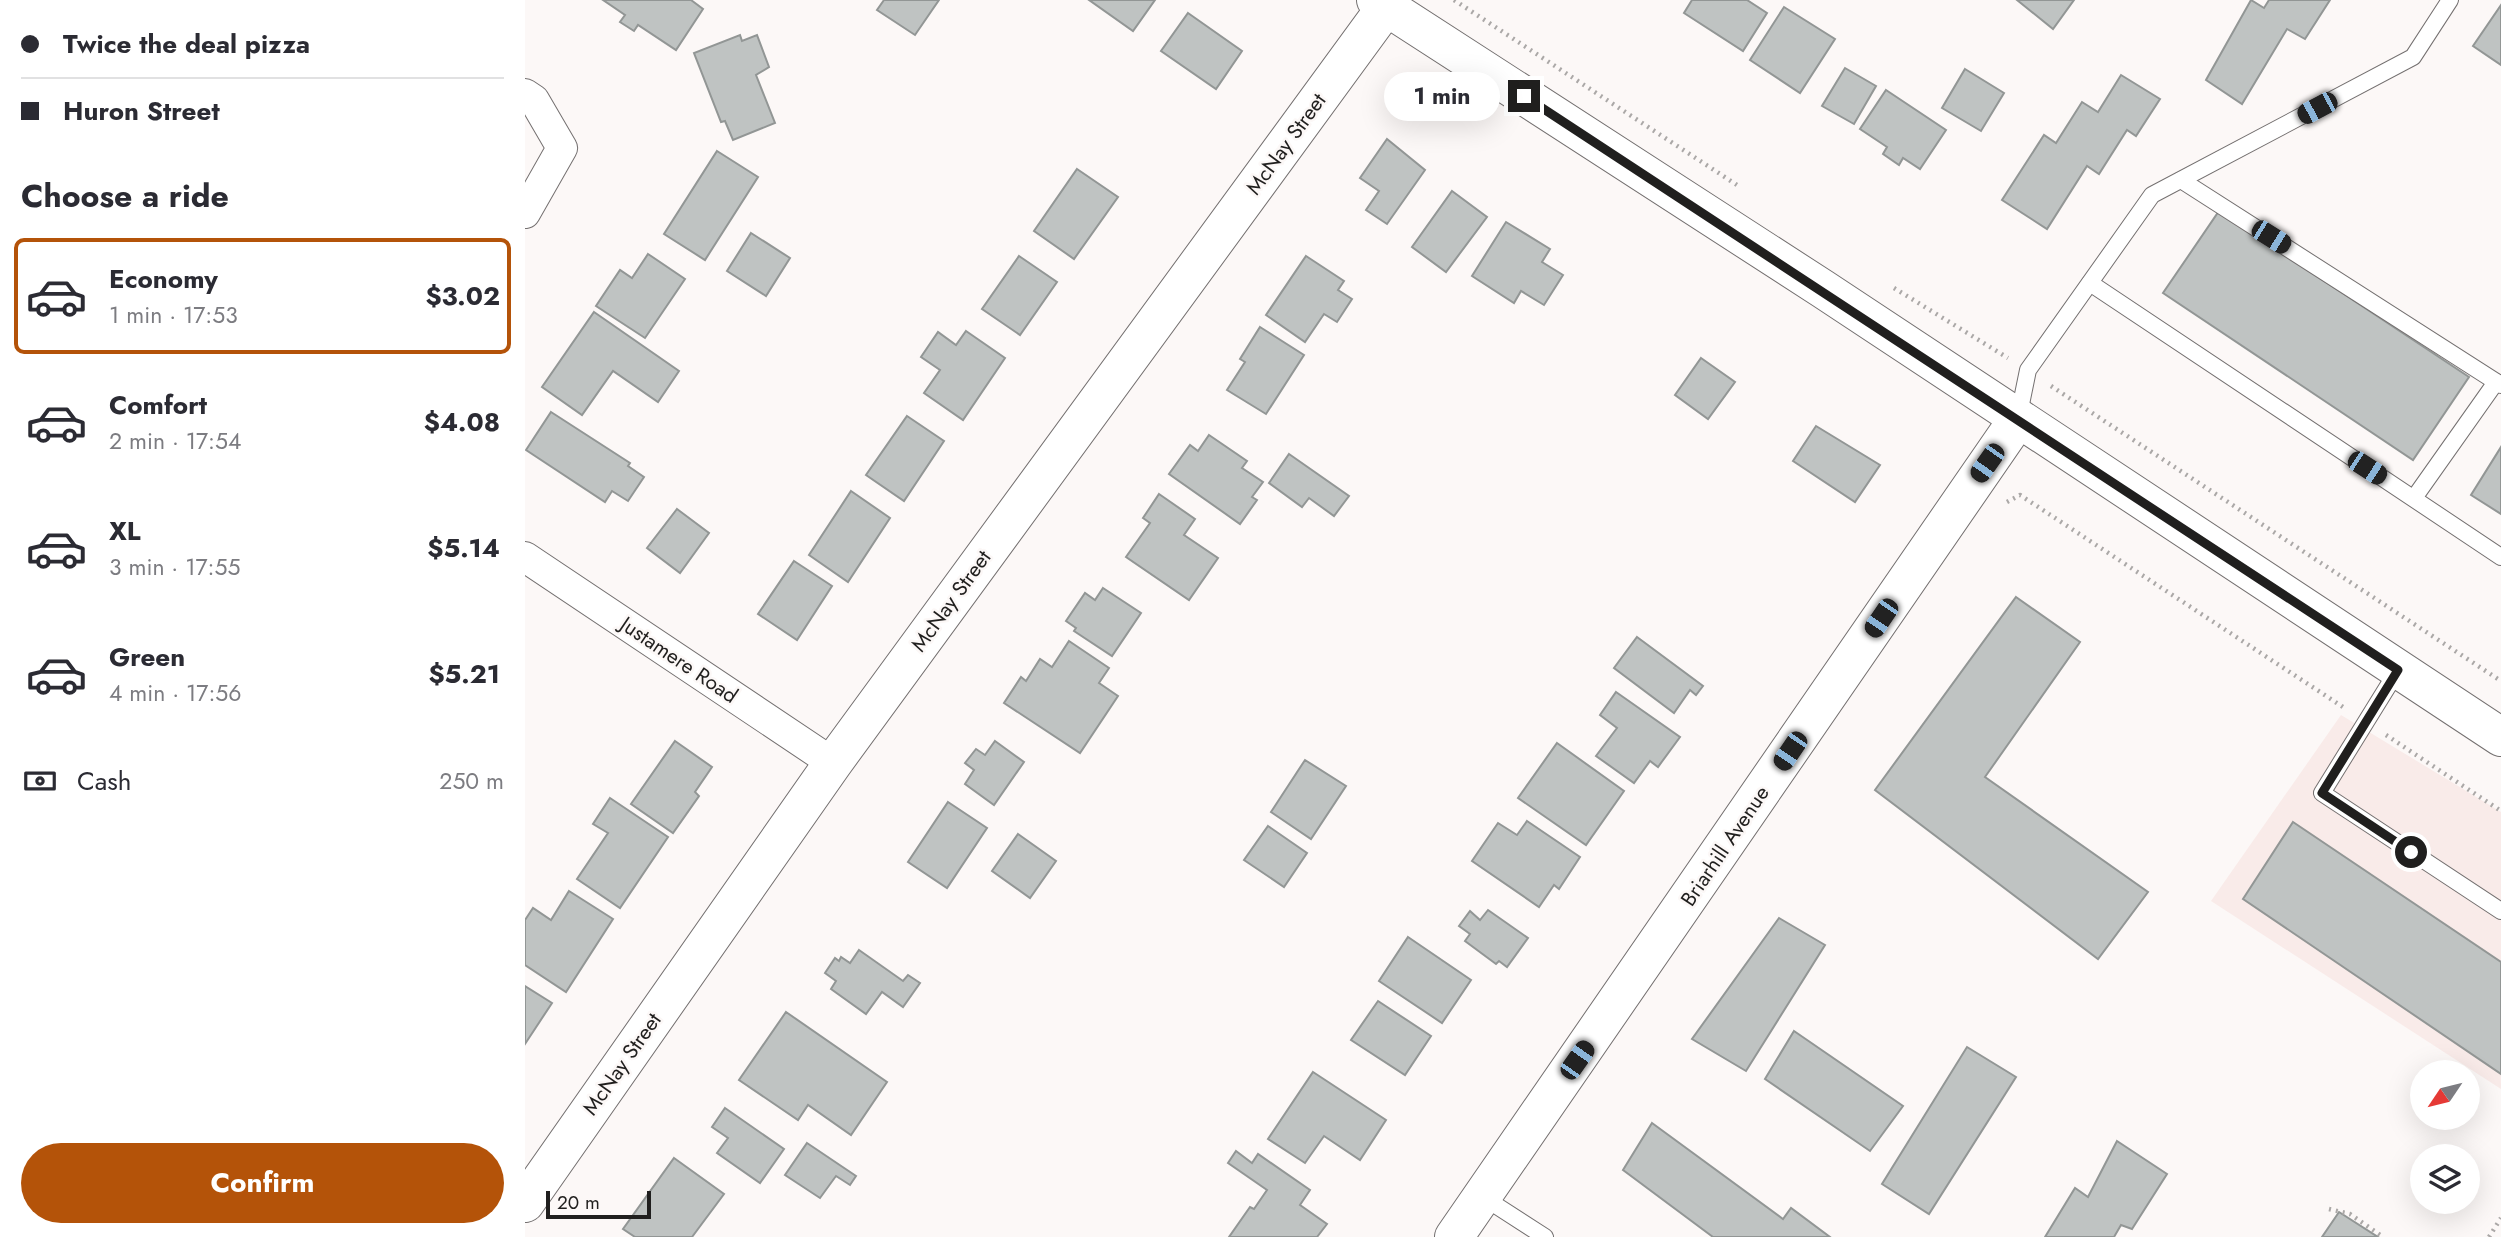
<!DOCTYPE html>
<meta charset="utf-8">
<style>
:root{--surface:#fff;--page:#f2f2f3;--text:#2b2b33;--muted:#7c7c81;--line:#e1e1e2;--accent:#b45309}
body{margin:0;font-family:Jost,sans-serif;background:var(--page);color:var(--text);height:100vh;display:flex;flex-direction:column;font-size:26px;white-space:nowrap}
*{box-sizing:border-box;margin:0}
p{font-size:23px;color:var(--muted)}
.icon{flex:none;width:38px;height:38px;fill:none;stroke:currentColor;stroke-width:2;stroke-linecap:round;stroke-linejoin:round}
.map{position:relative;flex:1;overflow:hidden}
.panel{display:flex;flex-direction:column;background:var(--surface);width:525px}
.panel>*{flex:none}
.hud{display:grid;align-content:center;height:154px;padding:0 21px;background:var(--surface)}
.needle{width:46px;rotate:235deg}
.controls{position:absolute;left:1885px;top:1060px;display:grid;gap:14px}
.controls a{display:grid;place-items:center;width:70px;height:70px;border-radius:50%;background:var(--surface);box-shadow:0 7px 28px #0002;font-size:35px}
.scale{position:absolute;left:21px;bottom:18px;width:105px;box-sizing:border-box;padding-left:7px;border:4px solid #201f1e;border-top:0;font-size:19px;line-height:24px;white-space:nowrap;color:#201f1e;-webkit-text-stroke:5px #fcf8f7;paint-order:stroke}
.end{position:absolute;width:32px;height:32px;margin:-16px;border:9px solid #201f1e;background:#fff;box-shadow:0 0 0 4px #fff}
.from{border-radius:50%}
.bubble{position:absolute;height:49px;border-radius:24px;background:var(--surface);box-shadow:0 7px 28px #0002;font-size:23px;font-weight:700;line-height:49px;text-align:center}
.car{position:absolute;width:21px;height:42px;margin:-21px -10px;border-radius:9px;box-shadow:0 0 5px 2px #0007;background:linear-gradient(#222 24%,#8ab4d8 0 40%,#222 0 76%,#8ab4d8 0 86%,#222 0)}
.hud b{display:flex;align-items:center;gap:24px;height:66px;font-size:26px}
.hud b+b{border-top:2px solid var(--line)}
.hud i{width:18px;height:18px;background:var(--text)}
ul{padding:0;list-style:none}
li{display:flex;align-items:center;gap:21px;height:116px;margin:0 14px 10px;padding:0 7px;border:4px solid transparent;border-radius:10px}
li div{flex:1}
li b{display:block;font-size:26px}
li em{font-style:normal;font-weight:700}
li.selected{border-color:var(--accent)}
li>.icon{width:63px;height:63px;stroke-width:1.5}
h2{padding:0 21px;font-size:32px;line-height:84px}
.pay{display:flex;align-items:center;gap:18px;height:77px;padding:0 21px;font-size:26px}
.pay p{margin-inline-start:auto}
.action{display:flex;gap:14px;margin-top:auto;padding:14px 21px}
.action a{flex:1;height:80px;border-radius:42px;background:var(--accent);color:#fff;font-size:28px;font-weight:700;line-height:80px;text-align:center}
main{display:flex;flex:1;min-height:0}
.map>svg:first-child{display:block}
</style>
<main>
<section class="panel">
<div class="hud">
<b><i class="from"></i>Twice the deal pizza</b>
<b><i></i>Huron Street</b>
</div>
<h2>Choose a ride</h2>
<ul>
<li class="selected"><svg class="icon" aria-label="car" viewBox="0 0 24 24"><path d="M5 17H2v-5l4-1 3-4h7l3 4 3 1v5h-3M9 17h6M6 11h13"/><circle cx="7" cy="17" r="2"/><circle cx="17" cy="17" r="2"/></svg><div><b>Economy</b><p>1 min · 17:53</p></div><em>$3.02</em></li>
<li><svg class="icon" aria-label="car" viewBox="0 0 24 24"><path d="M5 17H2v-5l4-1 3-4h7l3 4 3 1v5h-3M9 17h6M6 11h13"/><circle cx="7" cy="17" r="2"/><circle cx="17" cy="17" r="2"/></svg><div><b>Comfort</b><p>2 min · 17:54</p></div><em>$4.08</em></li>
<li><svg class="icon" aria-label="car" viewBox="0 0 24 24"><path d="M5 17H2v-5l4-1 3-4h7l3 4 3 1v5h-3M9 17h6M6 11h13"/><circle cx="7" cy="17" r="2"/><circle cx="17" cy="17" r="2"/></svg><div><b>XL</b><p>3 min · 17:55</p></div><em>$5.14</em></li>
<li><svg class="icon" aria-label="car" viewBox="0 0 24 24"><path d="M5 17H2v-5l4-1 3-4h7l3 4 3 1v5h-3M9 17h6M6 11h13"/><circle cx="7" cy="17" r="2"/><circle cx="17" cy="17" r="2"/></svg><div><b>Green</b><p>4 min · 17:56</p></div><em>$5.21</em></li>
</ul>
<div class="pay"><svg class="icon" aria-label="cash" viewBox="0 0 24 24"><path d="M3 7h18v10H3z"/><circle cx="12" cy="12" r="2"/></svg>Cash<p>250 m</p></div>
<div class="action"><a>Confirm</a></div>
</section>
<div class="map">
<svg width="1976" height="1237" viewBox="0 0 1976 1237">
<rect width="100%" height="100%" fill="#fcf8f7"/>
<polygon fill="#f9ebe9" points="1816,715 1976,812 1976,1089 1686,901"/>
<g fill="#bfc3c2" stroke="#929695" stroke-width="2">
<polygon points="78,0 166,0 178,9 151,50 113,25 109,31 95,22 100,15"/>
<polygon points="359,0 414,0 390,35 352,10"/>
<polygon points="564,0 630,0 608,31"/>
<polygon points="1167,0 1222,0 1242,13 1218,51 1159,13"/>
<polygon points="1492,0 1549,0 1528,29"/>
<polygon points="1726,0 1739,8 1744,0 1805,0 1780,39 1762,29 1717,104 1681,80"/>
<polygon points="1976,5 1976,65 1948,46"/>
<polygon points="1259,7 1310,39 1275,93 1225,60"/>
<polygon points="663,13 717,51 691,89 636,51"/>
<polygon points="215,35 217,41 232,35 244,67 231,75 250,123 208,140 200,121 196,122 169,53"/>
<polygon points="1320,68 1351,86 1329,124 1297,106"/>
<polygon points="1440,69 1479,93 1456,131 1417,108"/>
<polygon points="1596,75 1635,99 1611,136 1602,130 1574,174 1562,166 1522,229 1477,200 1519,135 1531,143 1557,102 1573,112"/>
<polygon points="1361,90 1421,130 1395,169 1378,158 1374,165 1358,154 1362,147 1335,129"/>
<polygon points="862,139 900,170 862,224 841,210 854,191 835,178"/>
<polygon points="192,151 233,177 180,260 139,234"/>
<polygon points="552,169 593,197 549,259 509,231"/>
<polygon points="927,191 962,217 921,272 887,247"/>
<polygon points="1694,211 1944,377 1888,460 1638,293"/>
<polygon points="981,222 1025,249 1017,262 1038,275 1019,305 996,291 989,303 947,276"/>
<polygon points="226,233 265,258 241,296 202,271"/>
<polygon points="123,254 160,279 120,338 71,306 95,270 107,278"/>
<polygon points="494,256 532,282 495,335 457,309"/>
<polygon points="781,256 819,281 813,290 827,299 812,322 799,314 780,342 741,315"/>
<polygon points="69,312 154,371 133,402 88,371 57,415 17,387"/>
<polygon points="735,327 779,355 741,414 702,390 720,362 715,359"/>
<polygon points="441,331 480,358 438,420 399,393 415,370 396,357 413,332 431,345"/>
<polygon points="1176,358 1210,382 1183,419 1150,395"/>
<polygon points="26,412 105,463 103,466 119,477 103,501 87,491 80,502 1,450"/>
<polygon points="382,416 419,441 379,501 341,475"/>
<polygon points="1291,426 1355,465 1330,502 1268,461"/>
<polygon points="684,435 722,461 717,468 738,482 727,497 732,500 715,524 644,474 665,445 673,451"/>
<polygon points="1976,447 1976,514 1946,495"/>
<polygon points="764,454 824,496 809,516 784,498 777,507 744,483"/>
<polygon points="326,491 365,518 323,582 284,555"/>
<polygon points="634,494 670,519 659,535 693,558 664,600 601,557 625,523 618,518"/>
<polygon points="152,509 184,533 155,573 122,548"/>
<polygon points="269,561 307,586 272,640 233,614"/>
<polygon points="578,588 616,613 587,656 549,631 551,628 541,621 560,593 570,600"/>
<polygon points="1491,597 1555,642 1460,777 1623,892 1573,959 1350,790"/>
<polygon points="1112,637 1178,686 1171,695 1165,690 1149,713 1089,668"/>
<polygon points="544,641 584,668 574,683 593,696 555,753 479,703 496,677 501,681 515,659 527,667"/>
<polygon points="1091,692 1155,737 1133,767 1125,761 1109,783 1071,756 1092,728 1075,715"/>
<polygon points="150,741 187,767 170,792 174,796 148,833 106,804"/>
<polygon points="470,741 499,762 469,805 440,784 449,770 440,763 451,749 460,755"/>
<polygon points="1032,743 1099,791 1061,845 993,798"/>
<polygon points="780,760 821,786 786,839 746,812"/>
<polygon points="85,798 143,837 95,908 52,879 83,833 68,824"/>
<polygon points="423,802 462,828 422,888 383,862"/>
<polygon points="1002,821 1055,857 1034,889 1029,885 1014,907 947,861 973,823 992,835"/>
<polygon points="1768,822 1976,962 1976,1074 1718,899"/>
<polygon points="743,826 782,853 759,887 719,860"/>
<polygon points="493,834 531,861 505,898 467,871"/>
<polygon points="44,891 88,919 41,992 0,965 0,920 8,908 26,920"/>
<polygon points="963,910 1003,938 982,967 974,961 971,964 940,941 945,934 934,926 945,911 955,920"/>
<polygon points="1254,918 1300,945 1221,1071 1167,1039"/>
<polygon points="883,937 946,980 917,1023 854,981"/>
<polygon points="334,950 378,981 383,975 395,983 378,1007 357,992 341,1014 306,989 311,981 300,973 310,958 314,961 316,957 325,963"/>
<polygon points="0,986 27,1003 0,1044"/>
<polygon points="853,1001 906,1036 880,1075 826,1040"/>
<polygon points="261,1012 362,1082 326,1135 283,1105 273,1120 214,1080"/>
<polygon points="1269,1031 1378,1106 1345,1151 1240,1079"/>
<polygon points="1442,1047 1491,1077 1404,1214 1357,1184"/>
<polygon points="788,1072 861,1120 835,1160 799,1136 780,1163 743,1139"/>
<polygon points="200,1108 259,1149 235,1183 192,1153 203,1138 187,1127"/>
<polygon points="1127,1123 1258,1219 1266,1208 1305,1237 1188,1237 1098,1170"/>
<polygon points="1592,1141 1642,1174 1607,1229 1596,1225 1589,1237 1520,1237 1550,1188 1563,1197"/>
<polygon points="282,1143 331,1176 325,1185 311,1176 295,1198 260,1175"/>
<polygon points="711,1151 727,1163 733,1154 785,1190 775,1205 802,1224 792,1237 704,1237 725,1207 729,1209 742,1190 703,1163"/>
<polygon points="149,1158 199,1194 167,1237 110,1237 98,1229"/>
<polygon points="1814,1212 1853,1237 1797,1237"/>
</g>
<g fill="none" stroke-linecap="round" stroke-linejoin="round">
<g stroke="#747070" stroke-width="18">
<g id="lane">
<polyline points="1656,180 1976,385"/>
<polyline points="1565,283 1976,557"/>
<polyline points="1493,419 1503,370 1627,195 1888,57 1925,0"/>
<polyline points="1889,498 1971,382"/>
<polyline points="1873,670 1797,793 1976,911"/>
<polyline points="958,1197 1020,1237"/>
</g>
</g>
<g stroke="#747070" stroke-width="32">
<g id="street">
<polyline points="0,94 9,100 37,148 0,213"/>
<polyline points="0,557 308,763"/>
</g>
</g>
<g stroke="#747070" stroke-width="40">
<g id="secondary">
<polyline points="851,0 1298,289 1976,737"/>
<polyline points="0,1203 308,763 861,7"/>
<polyline points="929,1237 1493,419"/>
</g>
</g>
<g stroke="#aba8a7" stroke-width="4.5" stroke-dasharray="2 5" stroke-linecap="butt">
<polyline points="929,0 1215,187"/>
<polyline points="1369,288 1483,358"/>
<polyline points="1526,386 1976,681"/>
<polyline points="1482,502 1495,495 1821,709"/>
<polyline points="1861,735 1976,811"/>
<polyline points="1804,1209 1825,1214 1858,1237"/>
<polyline points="1964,1237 1976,1218"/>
</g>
<use href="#lane" stroke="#fff" stroke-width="16"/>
<use href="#street" stroke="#fff" stroke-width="30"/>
<use href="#secondary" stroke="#fff" stroke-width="38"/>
</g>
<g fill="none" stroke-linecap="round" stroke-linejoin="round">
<polyline stroke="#201f1e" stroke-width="9" points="999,96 1873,670 1797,793 1886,852"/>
</g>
<g text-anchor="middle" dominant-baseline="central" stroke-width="5" stroke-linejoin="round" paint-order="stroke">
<g font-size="21" fill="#201f1e" stroke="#fcf8f7">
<text transform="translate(761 144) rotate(-54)">McNay Street</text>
<text transform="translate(426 601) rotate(-54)">McNay Street</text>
<text transform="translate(154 660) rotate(34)">Justamere Road</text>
<text transform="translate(1200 846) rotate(-56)">Briarhill Avenue</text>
<text transform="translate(97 1064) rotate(-55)">McNay Street</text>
</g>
</g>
</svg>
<div class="controls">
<a><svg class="needle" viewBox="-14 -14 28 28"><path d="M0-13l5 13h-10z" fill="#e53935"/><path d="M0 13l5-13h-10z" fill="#7c7c81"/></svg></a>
<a><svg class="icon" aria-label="layers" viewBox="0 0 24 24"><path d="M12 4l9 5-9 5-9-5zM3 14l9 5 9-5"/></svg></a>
</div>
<div class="scale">20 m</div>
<i class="end from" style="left:1886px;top:852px"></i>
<i class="end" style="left:999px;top:96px"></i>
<div class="bubble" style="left:859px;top:72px;width:116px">1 min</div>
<i class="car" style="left:1792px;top:108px;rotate:242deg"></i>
<i class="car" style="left:1746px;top:237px;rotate:122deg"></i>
<i class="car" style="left:1462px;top:463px;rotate:215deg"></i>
<i class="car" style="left:1842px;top:468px;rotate:123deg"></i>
<i class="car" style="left:1356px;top:618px;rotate:214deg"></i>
<i class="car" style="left:1265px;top:751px;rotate:214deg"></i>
<i class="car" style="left:1052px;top:1060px;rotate:35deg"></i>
</div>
</main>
